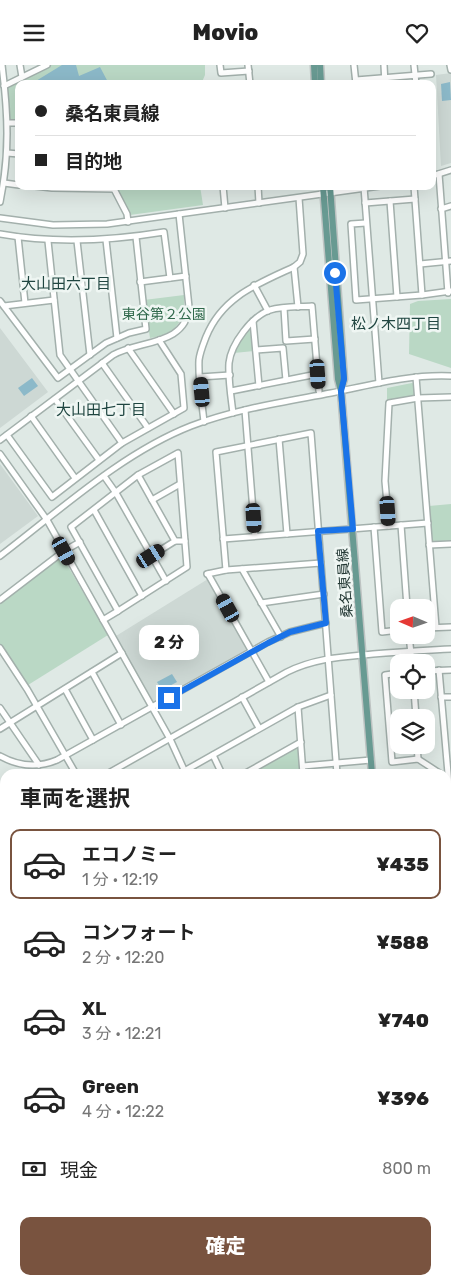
<!DOCTYPE html>
<html lang="ja">
<meta charset="utf-8">
<style>
:root{--surface:#fff;--page:#f2f2f2;--text:#222;--muted:#767676;--line:#e0e0e0;--accent:#79533f}
body{margin:0;font-family:Rubik,"Noto Sans JP",sans-serif;background:var(--page);color:var(--text);height:100vh;display:flex;flex-direction:column;font-size:19px;white-space:nowrap}
*{box-sizing:border-box;margin:0}
p{font-size:16px;color:var(--muted)}
.icon{flex:none;width:28px;height:28px;fill:none;stroke:currentColor;stroke-width:2;stroke-linecap:round;stroke-linejoin:round}
.map{position:relative;flex:1;overflow:hidden}
.side{position:absolute;left:0px;top:704px;width:451px;height:516px;display:flex;flex-direction:column;background:var(--surface);border-radius:15px 15px 0 0;box-shadow:0 5px 20px #0002}
.side>*{flex:none}
.hud{position:absolute;left:15px;top:15px;width:421px;height:110px;border-radius:10px;box-shadow:0 5px 20px #0002;display:grid;align-content:center;height:110px;padding:0 20px;background:var(--surface)}
.needle{width:32px;rotate:272deg}
.tools{position:absolute;left:390px;top:534px;display:grid;gap:10px}
.tools a{display:grid;place-items:center;width:45px;height:45px;border-radius:10px;background:var(--surface);box-shadow:0 5px 20px #0002;font-size:25px}
.end{position:absolute;width:22px;height:22px;margin:-11px;border:6px solid #1a73e8;background:#fff;box-shadow:0 0 0 2px #fff}
.from{border-radius:50%}
.bubble{position:absolute;height:35px;border-radius:10px;background:var(--surface);box-shadow:0 5px 20px #0002;font-size:16px;font-weight:800;line-height:35px;text-align:center}
.car{position:absolute;width:15px;height:30px;margin:-15px -8px;border-radius:6px;box-shadow:0 0 4px 1px #0007;background:linear-gradient(#222 24%,#8ab4d8 0 40%,#222 0 76%,#8ab4d8 0 86%,#222 0)}
.hud b{display:flex;align-items:center;gap:18px;height:48px;font-size:19px}
.hud b+b{border-top:1px solid var(--line)}
.hud i{width:12px;height:12px;background:var(--text)}
ul{padding:0;list-style:none}
li{display:flex;align-items:center;gap:15px;height:70px;margin:0 10px 8px;padding:0 10px;border:2px solid transparent;border-radius:10px}
li div{flex:1}
li b{display:block;font-size:19px}
li em{font-style:normal;font-weight:800}
li.active{border-color:var(--accent)}
li>.icon{width:45px;height:45px;stroke-width:1.5}
h2{padding:0 20px;font-size:22px;line-height:60px}
.pay{display:flex;align-items:center;gap:12px;height:55px;padding:0 20px;font-size:19px}
.pay p{margin-inline-start:auto}
.primary-button{display:flex;gap:10px;margin-top:auto;padding:10px 20px}
.primary-button a{flex:1;height:58px;border-radius:10px;background:var(--accent);color:#fff;font-size:20px;font-weight:800;line-height:58px;text-align:center}
header{display:flex;justify-content:space-between;align-items:center;height:65px;padding:0 20px;background:var(--surface);font-size:22px;font-weight:800}
.map>svg:first-child{display:block}
</style>
<header><svg class="icon" aria-label="menu" viewBox="0 0 24 24"><path d="M4 6h16M4 12h16M4 18h16"/></svg>Movio<svg class="icon" aria-label="heart" viewBox="0 0 24 24"><path d="M12 20l-8-8c-3-5 5-10 8-4 3-6 11-1 8 4z"/></svg></header>
<div class="map">
<svg width="451" height="1219" viewBox="0 0 451 1219">
<rect width="100%" height="100%" fill="#dfe9e5"/>
<g fill="#cdd8d4">
<polygon points="451,8 451,98 441,101 436,10"/>
<polygon points="0,263 48,327 0,363"/>
<polygon points="0,399 38,451 0,479"/>
<polygon points="208,514 248,584 247,586 155,638 153,637 116,571"/>
</g>
<g fill="#bad8c5">
<polygon points="51,0 205,0 205,10 202,17 206,19 19,19 19,55 11,55 10,54 6,22"/>
<polygon points="116,121 200,121 203,140 130,150"/>
<path d="M184 230C186 255 176 270 150 273L144 235Z"/>
<polygon points="451,234 451,303 409,289 410,239 418,236"/>
<polygon points="251,260 254,286 234,288 240,275"/>
<polygon points="412,318 414,319 414,332 387,337 387,323"/>
<polygon points="451,439 451,476 432,478 429,441"/>
<polygon points="62,491 108,570 28,620 0,580 0,537"/>
<polygon points="297,682 299,682 301,709 260,709 259,703"/>
<polygon points="446,749 451,751 451,886 446,887"/>
<polygon points="0,919 5,919 5,1002 0,1003"/>
<polygon points="451,1082 451,1219 325,1219 329,1215 446,1215 446,1088"/>
<polygon points="5,1207 5,1215 152,1215 158,1219 0,1219 0,1209"/>
<polygon points="215,1215 237,1215 245,1218 246,1215 261,1215 259,1219 213,1219"/>
</g>
<g fill="#8cb9c9">
<polygon points="62,0 76,0 79,11 100,2 109,19 31,19"/>
<polygon points="450,17 451,35 442,36 441,19"/>
<polygon points="32,313 38,321 24,331 18,323"/>
<polygon points="172,609 177,617 162,625 157,617"/>
</g>
<g fill="none" stroke-linecap="round" stroke-linejoin="round">
<polyline stroke="#8cb9c9" stroke-width="9" points="0,1147 5,1144"/>
<g stroke="#a3b0ac" stroke-width="8">
<g id="minor">
<polyline points="20,0 22,12"/>
<polyline points="220,0 221,8 249,6"/>
<polyline points="248,0 250,19"/>
<polyline points="354,0 356,19"/>
<polyline points="384,0 385,19"/>
<polyline points="414,0 416,19"/>
<polyline points="450,0 451,5"/>
<polyline points="356,15 431,9"/>
<polyline points="4,21 47,0"/>
<polyline points="8,58 19,58"/>
<polyline points="7,88 19,89"/>
<polyline points="439,109 448,228"/>
<polyline points="432,111 451,105"/>
<polyline points="4,118 19,120"/>
<polyline points="35,121 52,123 115,124"/>
<polyline points="223,121 225,143"/>
<polyline points="258,121 259,138"/>
<polyline points="414,121 422,230"/>
<polyline points="113,122 127,149 128,157"/>
<polyline points="364,122 379,318"/>
<polyline points="390,136 397,232"/>
<path d="M0 137C10 88 8 49 2 0"/>
<polyline points="365,138 415,134"/>
<polyline points="441,144 451,141"/>
<polyline points="0,153 53,160 107,159 380,121"/>
<polyline points="366,158 351,159 356,235 422,230 451,226"/>
<path d="M0 169C56 179 109 176 164 167L170 213"/>
<polyline points="18,172 25,238"/>
<polyline points="106,175 117,273"/>
<polyline points="48,176 60,290 122,378"/>
<polyline points="77,176 90,290"/>
<polyline points="420,199 451,196"/>
<polyline points="294,202 298,242"/>
<polyline points="140,217 186,211"/>
<polyline points="254,220 268,246"/>
<polyline points="0,236 58,313 106,278 129,268 146,264 136,172"/>
<polyline points="4,241 54,235"/>
<polyline points="284,243 286,276 315,274"/>
<polyline points="253,256 259,321"/>
<polyline points="128,283 174,349"/>
<polyline points="256,285 283,283 286,315"/>
<polyline points="102,298 148,363"/>
<polyline points="200,312 230,310"/>
<polyline points="416,312 436,562"/>
<polyline points="231,326 317,309"/>
<polyline points="55,334 99,395"/>
<polyline points="245,345 255,471"/>
<path d="M233 348C231 332 228 314 229 298 231 279 252 251 270 245 283 241 299 242 312 241L319 326"/>
<polyline points="31,351 75,413"/>
<path d="M204 357C202 337 198 315 199 295 200 287 203 280 206 272 222 232 257 219 294 202L300 197 303 189 299 133"/>
<polyline points="7,370 52,432 122,378 184,343 181,309 159,275"/>
<polyline points="279,374 287,469"/>
<path d="M0 375 113 290C139 275 186 281 189 242L179 149"/>
<polygon points="178,388 187,502 118,546 71,462 138,410"/>
<polyline points="0,389 47,455 170,674 186,709"/>
<polyline points="138,410 175,476"/>
<polyline points="104,411 116,428 166,516"/>
<polyline points="152,435 180,419"/>
<polyline points="94,445 142,531"/>
<polyline points="401,460 407,542"/>
<polyline points="389,461 385,416 389,338 418,333 451,332"/>
<polyline points="374,462 382,567 399,565"/>
<polyline points="223,474 428,458"/>
<polyline points="429,480 451,479"/>
<path d="M0 491C59 446 122 388 191 361 236 344 284 337 331 328 370 320 411 309 451 311"/>
<polyline points="151,491 175,476 185,476"/>
<polyline points="242,504 281,572"/>
<polyline points="226,505 216,387 311,368 337,709"/>
<polyline points="207,509 226,505 321,498"/>
<polyline points="208,509 269,617"/>
<polyline points="0,535 64,486 80,477"/>
<polyline points="261,538 324,529"/>
<polyline points="103,555 118,546"/>
<polyline points="426,563 451,562"/>
<polyline points="409,570 412,598"/>
<polyline points="0,583 27,624 76,709"/>
<polyline points="439,605 451,743"/>
<polyline points="426,606 451,605"/>
<polyline points="92,607 121,660"/>
<polyline points="399,608 385,610 392,697 418,694 441,709"/>
<polyline points="65,624 93,675"/>
<polyline points="414,625 416,652"/>
<polyline points="242,632 259,663"/>
<polyline points="441,632 451,632"/>
<polyline points="298,642 303,709"/>
<polyline points="0,643 39,700"/>
<polyline points="0,664 122,588"/>
<polyline points="417,680 418,694"/>
<polyline points="213,690 222,709"/>
<path d="M0 691C18 701 38 703 57 695L268 577 290 567 326 558"/>
<polyline points="303,701 371,695"/>
<path d="M107 709 287 607C315 593 343 592 373 589 399 587 425 585 451 584"/>
<polyline points="179,709 298,642 331,630"/>
<polyline points="244,709 301,677"/>
<polyline points="0,731 5,732"/>
<polyline points="0,781 3,768"/>
<polyline points="0,800 5,801"/>
<polyline points="0,819 5,820"/>
<polyline points="0,906 5,905"/>
<polyline points="446,998 451,998"/>
</g>
</g>
<g stroke="#bdc3c2" stroke-width="9">
<g id="major">
<polyline points="314,0 315,19"/>
<polyline points="320,0 321,19"/>
<polyline points="323,121 338,314 341,326 372,709"/>
<polyline points="330,121 344,314 341,324"/>
<polyline points="446,990 451,985"/>
<polyline points="0,1157 5,1154"/>
<polyline points="278,1219 280,1215"/>
</g>
</g>
<use href="#minor" stroke="#fff" stroke-width="5"/>
<use href="#major" stroke="#689a92" stroke-width="6"/>
</g>
<g fill="none" stroke-linecap="round" stroke-linejoin="round">
<polyline stroke="#1a73e8" stroke-width="6" points="169,633 268,578 290,567 326,558 318,466 353,464 341,326 344,314 335,208"/>
</g>
<g text-anchor="middle" dominant-baseline="central" stroke-width="5" stroke-linejoin="round" paint-order="stroke">
<g font-size="14" fill="#30694c" stroke="#eff6f3">
<text x="164" y="249">東谷第２公園</text>
</g>
<g font-size="14" fill="#223733" stroke="#eff6f3">
<text transform="translate(345 518) rotate(-94)">桑名東員線</text>
</g>
<g font-size="15" fill="#204641" stroke="#eff6f3">
<text x="66" y="219">大山田六丁目</text>
<text x="396" y="259">松ノ木四丁目</text>
<text x="101" y="345">大山田七丁目</text>
</g>
</g>
</svg>
<div class="tools">
<a><svg class="needle" viewBox="-14 -14 28 28"><path d="M0-13l5 13h-10z" fill="#e53935"/><path d="M0 13l5-13h-10z" fill="#767676"/></svg></a>
<a><svg class="icon" aria-label="locate" viewBox="0 0 24 24"><circle cx="12" cy="12" r="6"/><path d="M12 2v4M12 18v4M2 12h4M18 12h4"/></svg></a>
<a><svg class="icon" aria-label="layers" viewBox="0 0 24 24"><path d="M12 4l9 5-9 5-9-5zM3 14l9 5 9-5"/></svg></a>
</div>
<i class="end from" style="left:335px;top:208px"></i>
<i class="end" style="left:169px;top:633px"></i>
<div class="bubble" style="left:139px;top:560px;width:60px">2 分</div>
<i class="car" style="left:318px;top:309px;rotate:176deg"></i>
<i class="car" style="left:202px;top:327px;rotate:355deg"></i>
<i class="car" style="left:388px;top:446px;rotate:176deg"></i>
<i class="car" style="left:254px;top:453px;rotate:176deg"></i>
<i class="car" style="left:64px;top:486px;rotate:151deg"></i>
<i class="car" style="left:151px;top:491px;rotate:58deg"></i>
<i class="car" style="left:228px;top:543px;rotate:331deg"></i>
<div class="hud">
<b><i class="from"></i>桑名東員線</b>
<b><i></i>目的地</b>
</div>
<section class="side">
<h2>車両を選択</h2>
<ul>
<li class="active"><svg class="icon" aria-label="car" viewBox="0 0 24 24"><path d="M5 17H2v-5l4-1 3-4h7l3 4 3 1v5h-3M9 17h6M6 11h13"/><circle cx="7" cy="17" r="2"/><circle cx="17" cy="17" r="2"/></svg><div><b>エコノミー</b><p>1 分 · 12:19</p></div><em>¥435</em></li>
<li><svg class="icon" aria-label="car" viewBox="0 0 24 24"><path d="M5 17H2v-5l4-1 3-4h7l3 4 3 1v5h-3M9 17h6M6 11h13"/><circle cx="7" cy="17" r="2"/><circle cx="17" cy="17" r="2"/></svg><div><b>コンフォート</b><p>2 分 · 12:20</p></div><em>¥588</em></li>
<li><svg class="icon" aria-label="car" viewBox="0 0 24 24"><path d="M5 17H2v-5l4-1 3-4h7l3 4 3 1v5h-3M9 17h6M6 11h13"/><circle cx="7" cy="17" r="2"/><circle cx="17" cy="17" r="2"/></svg><div><b>XL</b><p>3 分 · 12:21</p></div><em>¥740</em></li>
<li><svg class="icon" aria-label="car" viewBox="0 0 24 24"><path d="M5 17H2v-5l4-1 3-4h7l3 4 3 1v5h-3M9 17h6M6 11h13"/><circle cx="7" cy="17" r="2"/><circle cx="17" cy="17" r="2"/></svg><div><b>Green</b><p>4 分 · 12:22</p></div><em>¥396</em></li>
</ul>
<div class="pay"><svg class="icon" aria-label="cash" viewBox="0 0 24 24"><path d="M3 7h18v10H3z"/><circle cx="12" cy="12" r="2"/></svg>現金<p>800 m</p></div>
<div class="primary-button"><a>確定</a></div>
</section>
</div>
